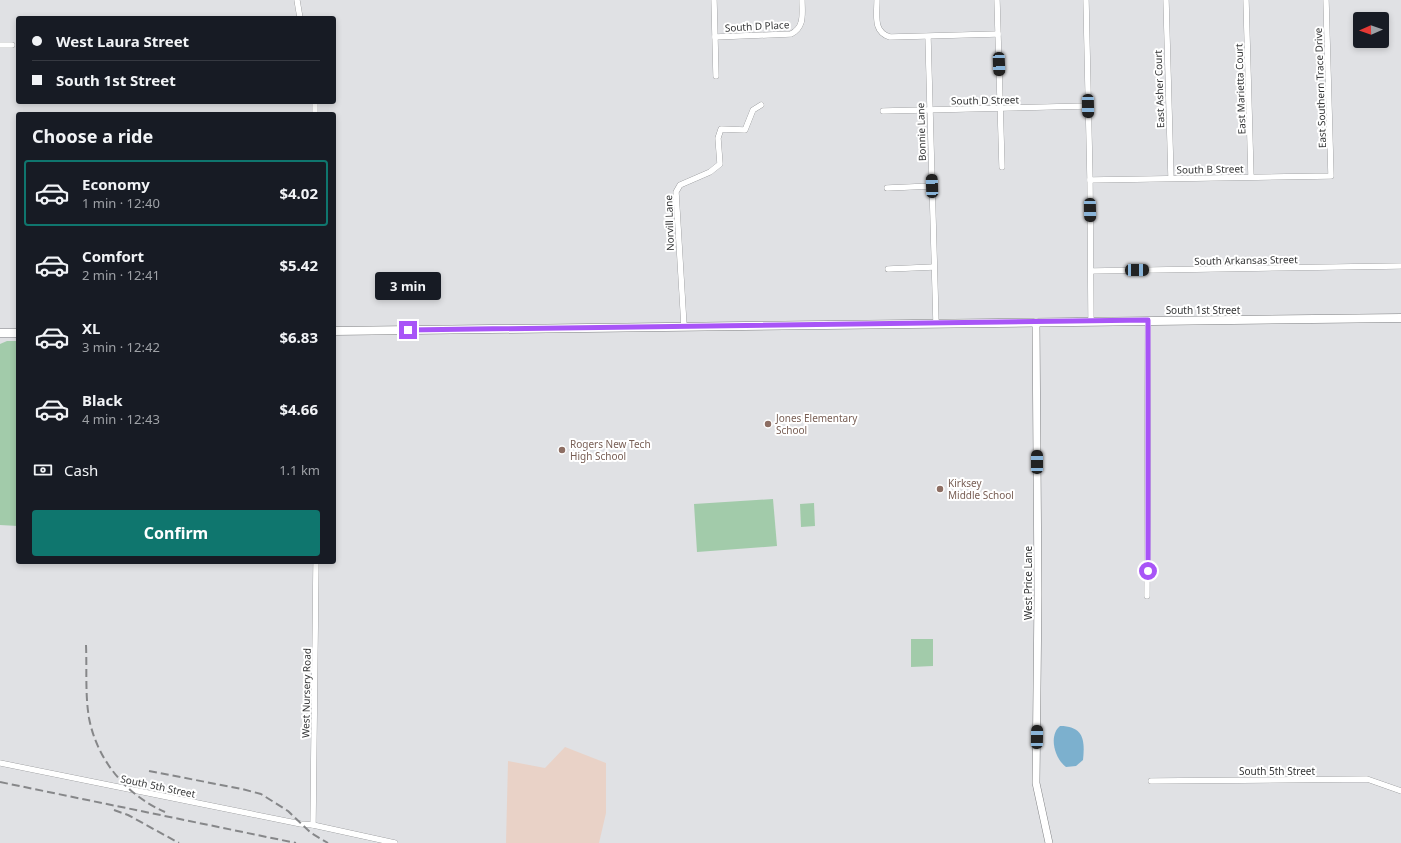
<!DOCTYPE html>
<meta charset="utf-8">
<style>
:root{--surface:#171b24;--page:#20242c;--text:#f1f3f6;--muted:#9ea1a6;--line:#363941;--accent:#0f766e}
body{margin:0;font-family:"Noto Sans",sans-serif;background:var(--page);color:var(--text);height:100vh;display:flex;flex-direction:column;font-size:15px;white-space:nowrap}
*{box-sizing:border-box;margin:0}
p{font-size:13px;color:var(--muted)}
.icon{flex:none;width:22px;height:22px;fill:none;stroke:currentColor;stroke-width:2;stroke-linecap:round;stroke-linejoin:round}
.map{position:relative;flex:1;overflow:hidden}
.drawer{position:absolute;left:16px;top:112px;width:320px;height:452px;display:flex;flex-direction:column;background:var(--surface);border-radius:4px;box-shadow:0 2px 6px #0003}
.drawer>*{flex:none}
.banner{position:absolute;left:16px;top:16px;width:320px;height:88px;border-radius:4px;box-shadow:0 2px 6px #0003;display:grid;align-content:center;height:88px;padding:0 16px;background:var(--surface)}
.needle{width:26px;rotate:268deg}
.tools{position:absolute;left:1353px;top:12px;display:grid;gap:8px}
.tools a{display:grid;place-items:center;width:36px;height:36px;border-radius:4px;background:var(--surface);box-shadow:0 2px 6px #0003;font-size:20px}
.end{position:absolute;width:18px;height:18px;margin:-9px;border:5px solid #a855f7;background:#fff;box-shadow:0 0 0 2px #fff}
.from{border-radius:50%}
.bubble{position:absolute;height:28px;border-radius:4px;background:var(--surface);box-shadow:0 2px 6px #0003;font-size:13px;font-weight:700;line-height:28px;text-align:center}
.car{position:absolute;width:12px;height:24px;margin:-12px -6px;border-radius:5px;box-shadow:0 0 3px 1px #0007;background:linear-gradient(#222 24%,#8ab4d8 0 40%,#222 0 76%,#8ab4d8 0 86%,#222 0)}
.banner b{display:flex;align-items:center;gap:14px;height:38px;font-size:15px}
.banner b+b{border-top:1px solid var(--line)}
.banner i{width:10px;height:10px;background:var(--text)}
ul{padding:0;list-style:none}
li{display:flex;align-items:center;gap:12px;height:66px;margin:0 8px 6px;padding:0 8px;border:2px solid transparent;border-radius:4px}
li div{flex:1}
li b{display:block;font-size:15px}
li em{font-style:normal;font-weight:700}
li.selected{border-color:var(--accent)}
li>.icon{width:36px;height:36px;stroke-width:1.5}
h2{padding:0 16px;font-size:18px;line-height:48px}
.pay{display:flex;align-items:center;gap:10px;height:44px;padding:0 16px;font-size:15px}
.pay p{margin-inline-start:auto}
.button{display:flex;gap:8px;margin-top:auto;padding:8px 16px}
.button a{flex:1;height:46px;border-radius:4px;background:var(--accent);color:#fff;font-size:16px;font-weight:700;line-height:46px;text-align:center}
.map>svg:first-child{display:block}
</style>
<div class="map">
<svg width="1401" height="843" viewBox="0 0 1401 843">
<rect width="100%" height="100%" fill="#e0e1e4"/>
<polygon fill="#e9d2c7" points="565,747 606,763 606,813 599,843 506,843 508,761 545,768"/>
<g fill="#a2cbaa">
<polygon points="7,341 18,341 18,526 0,525 0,344"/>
<polygon points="773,499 777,546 697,552 694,504"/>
<polygon points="814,503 815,526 801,527 800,504"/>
<polygon points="911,639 933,639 933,666 911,667"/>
</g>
<path fill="#7cb0ce" d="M1060 726C1084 726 1085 741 1083 760L1076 766 1066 767C1055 759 1048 736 1060 726Z"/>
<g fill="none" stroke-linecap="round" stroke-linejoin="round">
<g stroke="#7f8083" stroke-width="6">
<g id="minor">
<polyline points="297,0 300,18"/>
<polyline points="714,0 716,76"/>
<path d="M877 0C877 16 873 32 890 37L998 34"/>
<polyline points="997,0 1002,167"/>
<polyline points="1086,0 1090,180 1091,321"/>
<polyline points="1166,0 1171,178"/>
<polyline points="1246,0 1251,177"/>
<path d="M715 37 791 34C805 27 802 14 802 0"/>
<polyline points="928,37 936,323"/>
<polyline points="0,45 12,45"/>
<polyline points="315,102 315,114"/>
<polyline points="883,111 1088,106"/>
<polyline points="1090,180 1331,176 1326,0"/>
<polyline points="887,188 932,186"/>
<polyline points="888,269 934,267"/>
<polyline points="1091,271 1401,266"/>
<polyline points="684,326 676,192 680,185 710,172 720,164 718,138 721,129 745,130 753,110 761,105"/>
<polyline points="1147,596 1148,320"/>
<polyline points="0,763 301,824 313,825 395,843"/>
<polyline points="1151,781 1367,779 1401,791"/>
<polyline points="313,825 316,562"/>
</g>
</g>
<g stroke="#7f8083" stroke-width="8">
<polyline id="tertiary" points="1036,322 1038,594 1036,783 1049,843"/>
</g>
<g stroke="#7f8083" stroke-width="9">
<g id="secondary">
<polyline points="334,331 1401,318"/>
<polyline points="0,333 18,333"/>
</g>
</g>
<use href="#minor" stroke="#fff" stroke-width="5.5"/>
<use href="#tertiary" stroke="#fff" stroke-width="7"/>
<use href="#secondary" stroke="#fff" stroke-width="8"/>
<g stroke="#868789" stroke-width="2" stroke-dasharray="8 4" stroke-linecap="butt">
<path d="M86 645C87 669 85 694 89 718 97 760 126 795 165 812"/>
<polyline points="149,771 242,789 261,794 288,811 311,833 328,843"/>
<polyline points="0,782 296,843"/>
<polyline points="114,810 128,815 179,843"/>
</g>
</g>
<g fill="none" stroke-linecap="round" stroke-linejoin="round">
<polyline stroke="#a855f7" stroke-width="5" points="408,330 1148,320 1148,571"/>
</g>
<g fill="#8d6e63" stroke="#fff" stroke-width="1.5">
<circle cx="768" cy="424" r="4"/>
<circle cx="562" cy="450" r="4"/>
<circle cx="940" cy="489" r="4"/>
</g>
<g text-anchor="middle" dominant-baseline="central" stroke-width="4" stroke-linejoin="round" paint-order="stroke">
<g font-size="10" fill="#333435" stroke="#fff">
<text transform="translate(757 26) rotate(-3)">South D Place</text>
<text transform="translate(1320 88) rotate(-92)">East Southern Trace Drive</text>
<text transform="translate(1159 89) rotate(-92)">East Asher Court</text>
<text transform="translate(1240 89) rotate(-92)">East Marietta Court</text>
<text transform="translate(985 100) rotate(-1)">South D Street</text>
<text transform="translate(921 132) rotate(-92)">Bonnie Lane</text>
<text transform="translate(1210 169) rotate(-1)">South B Street</text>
<text transform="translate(669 223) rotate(-92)">Norvill Lane</text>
<text transform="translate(1246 260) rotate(-1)">South Arkansas Street</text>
<text x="1203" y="310">South 1st Street</text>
<text transform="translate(1028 583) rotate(-90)">West Price Lane</text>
<text transform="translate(306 693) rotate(-89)">West Nursery Road</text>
<text x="1277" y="771">South 5th Street</text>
<text transform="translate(158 786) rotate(12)">South 5th Street</text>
</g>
<g font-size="10" fill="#785e54" stroke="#fff" text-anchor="start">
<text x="776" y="418">Jones Elementary<tspan x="776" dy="12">School</tspan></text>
<text x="570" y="444">Rogers New Tech<tspan x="570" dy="12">High School</tspan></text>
<text x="948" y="483">Kirksey<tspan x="948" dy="12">Middle School</tspan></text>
</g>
</g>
</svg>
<div class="tools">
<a><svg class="needle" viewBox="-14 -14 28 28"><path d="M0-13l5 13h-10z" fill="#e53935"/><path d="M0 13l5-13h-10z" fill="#9ea1a6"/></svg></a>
</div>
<i class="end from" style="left:1148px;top:571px"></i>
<i class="end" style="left:408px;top:330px"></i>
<div class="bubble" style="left:375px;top:272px;width:66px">3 min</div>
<i class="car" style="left:999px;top:64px;rotate:178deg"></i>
<i class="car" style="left:1088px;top:106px;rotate:179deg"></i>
<i class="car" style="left:932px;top:186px;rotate:358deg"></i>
<i class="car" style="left:1090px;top:210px;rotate:179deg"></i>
<i class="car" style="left:1137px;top:270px;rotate:89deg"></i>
<i class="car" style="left:1037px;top:462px;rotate:0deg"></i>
<i class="car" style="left:1037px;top:737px;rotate:1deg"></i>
<div class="banner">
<b><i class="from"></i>West Laura Street</b>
<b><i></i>South 1st Street</b>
</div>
<section class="drawer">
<h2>Choose a ride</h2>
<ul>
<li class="selected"><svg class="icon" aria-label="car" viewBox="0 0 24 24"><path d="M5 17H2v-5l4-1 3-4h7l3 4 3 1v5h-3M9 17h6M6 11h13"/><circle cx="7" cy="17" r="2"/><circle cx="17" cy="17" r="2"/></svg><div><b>Economy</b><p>1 min · 12:40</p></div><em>$4.02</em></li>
<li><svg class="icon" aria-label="car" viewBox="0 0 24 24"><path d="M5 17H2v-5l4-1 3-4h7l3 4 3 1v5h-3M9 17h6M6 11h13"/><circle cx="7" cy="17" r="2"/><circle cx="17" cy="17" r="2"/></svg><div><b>Comfort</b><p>2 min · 12:41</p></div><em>$5.42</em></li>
<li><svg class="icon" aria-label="car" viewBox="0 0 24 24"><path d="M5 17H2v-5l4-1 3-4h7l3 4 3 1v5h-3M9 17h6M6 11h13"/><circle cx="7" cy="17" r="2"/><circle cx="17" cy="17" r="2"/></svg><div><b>XL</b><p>3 min · 12:42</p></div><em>$6.83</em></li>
<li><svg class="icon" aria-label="car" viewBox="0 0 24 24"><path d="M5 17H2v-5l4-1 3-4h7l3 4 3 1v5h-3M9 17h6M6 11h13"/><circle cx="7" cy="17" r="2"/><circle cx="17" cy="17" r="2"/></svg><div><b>Black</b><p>4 min · 12:43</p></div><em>$4.66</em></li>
</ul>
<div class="pay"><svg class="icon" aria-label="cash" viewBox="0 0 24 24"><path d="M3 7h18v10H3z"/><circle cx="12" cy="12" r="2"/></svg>Cash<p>1.1 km</p></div>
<div class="button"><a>Confirm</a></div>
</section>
</div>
